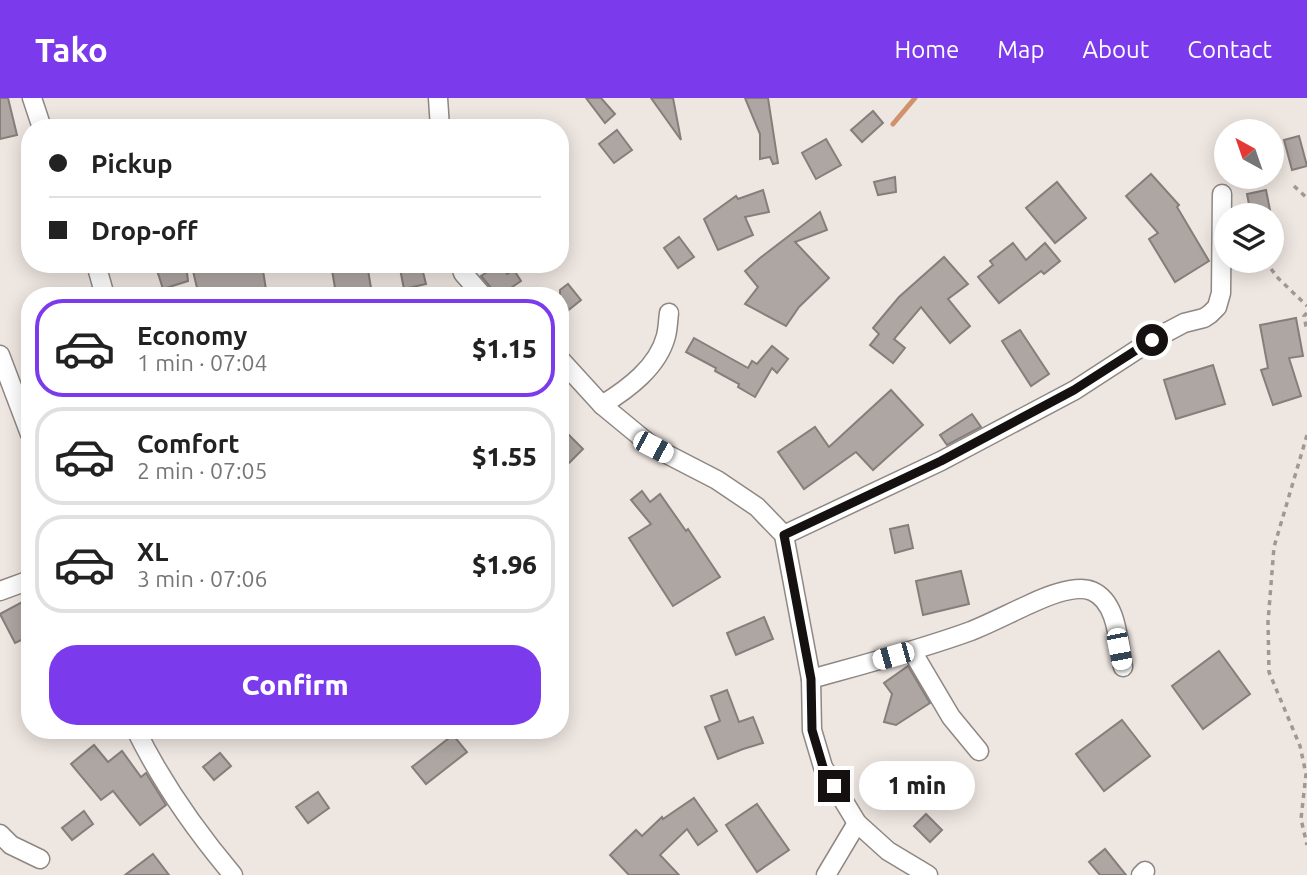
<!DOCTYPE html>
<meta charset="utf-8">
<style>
:root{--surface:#fff;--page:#f2f2f2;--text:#222;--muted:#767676;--line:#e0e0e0;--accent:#7c3aed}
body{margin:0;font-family:Ubuntu,sans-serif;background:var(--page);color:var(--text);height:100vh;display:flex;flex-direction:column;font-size:26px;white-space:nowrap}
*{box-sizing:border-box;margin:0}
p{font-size:23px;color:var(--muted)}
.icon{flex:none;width:38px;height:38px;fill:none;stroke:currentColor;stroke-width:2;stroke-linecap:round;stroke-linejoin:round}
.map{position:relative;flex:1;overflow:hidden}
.sheet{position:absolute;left:21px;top:189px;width:548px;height:452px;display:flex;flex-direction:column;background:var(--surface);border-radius:28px;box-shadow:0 4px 18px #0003}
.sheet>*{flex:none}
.banner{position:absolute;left:21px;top:21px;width:548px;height:154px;border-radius:28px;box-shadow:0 4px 18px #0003;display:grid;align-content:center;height:154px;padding:0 28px;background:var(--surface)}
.needle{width:46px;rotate:320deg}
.fabs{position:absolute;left:1214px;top:21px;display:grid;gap:14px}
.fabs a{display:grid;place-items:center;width:70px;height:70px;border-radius:50%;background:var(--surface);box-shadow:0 4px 18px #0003;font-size:35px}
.end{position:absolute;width:32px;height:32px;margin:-16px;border:9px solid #141110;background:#fff;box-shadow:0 0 0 4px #fff}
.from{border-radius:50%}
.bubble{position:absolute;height:49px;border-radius:24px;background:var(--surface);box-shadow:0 4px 18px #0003;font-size:23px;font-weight:800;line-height:49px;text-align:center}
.car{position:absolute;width:21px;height:42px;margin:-21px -10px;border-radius:9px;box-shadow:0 0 5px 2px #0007;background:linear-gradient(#fff 24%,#345 0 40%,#fff 0 76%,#345 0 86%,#fff 0)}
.banner b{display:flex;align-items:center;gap:24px;height:66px;font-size:26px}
.banner b+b{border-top:2px solid var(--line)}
.banner i{width:18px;height:18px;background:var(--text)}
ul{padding:12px 0 0;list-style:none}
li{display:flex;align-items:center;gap:21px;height:98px;margin:0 14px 10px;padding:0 14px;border:4px solid var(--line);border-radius:28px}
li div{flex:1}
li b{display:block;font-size:26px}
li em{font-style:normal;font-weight:800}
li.on{border-color:var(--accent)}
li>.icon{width:63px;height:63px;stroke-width:1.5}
.primary-button{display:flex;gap:14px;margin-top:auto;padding:14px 28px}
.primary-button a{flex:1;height:80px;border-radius:28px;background:var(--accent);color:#fff;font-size:28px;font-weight:800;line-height:80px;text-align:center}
header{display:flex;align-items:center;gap:42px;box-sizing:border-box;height:98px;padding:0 35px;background:var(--accent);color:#fff}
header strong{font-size:33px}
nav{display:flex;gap:38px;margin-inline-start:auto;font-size:24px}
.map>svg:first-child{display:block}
</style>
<header>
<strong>Tako</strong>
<nav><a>Home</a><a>Map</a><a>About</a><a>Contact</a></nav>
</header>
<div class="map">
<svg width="1307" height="777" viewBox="0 0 1307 777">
<rect width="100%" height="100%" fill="#eee6e1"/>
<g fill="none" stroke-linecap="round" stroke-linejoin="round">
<polyline stroke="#cf926c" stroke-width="5" points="893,26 915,0"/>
</g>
<g fill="#aea6a2" stroke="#857e7a" stroke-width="2">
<polygon points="0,0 8,0 17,37 0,41"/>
<polygon points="586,0 601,0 615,16 605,25"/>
<polygon points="651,0 673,0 681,42"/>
<polygon points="745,0 768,0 778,65 773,66 770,59 760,61 760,36"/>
<polygon points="873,13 883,25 862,44 851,32"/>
<polygon points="617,32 632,52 614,65 599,46"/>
<polygon points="1299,38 1307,68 1292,72 1284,42"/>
<polygon points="826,41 841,67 816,81 802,55"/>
<polygon points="1151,76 1179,107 1177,109 1209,163 1175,184 1149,141 1158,135 1126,98"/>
<polygon points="895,79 896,94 878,97 874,84"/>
<polygon points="1057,84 1086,120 1055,145 1026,110"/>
<polygon points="763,92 769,114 745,119 753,137 718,152 704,121 736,98 738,101"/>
<polygon points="1266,92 1271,117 1251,117 1247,96"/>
<polygon points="820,114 827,132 795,144 829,180 799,209 786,228 745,206 758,189 745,173 760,160"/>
<polygon points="679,139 694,159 678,170 664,150"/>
<polygon points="1013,145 1026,162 1045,145 1060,163 1044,176 1041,173 999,205 978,179 993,167 990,163"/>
<polygon points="944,159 968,186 948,201 970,228 950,245 921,209 894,241 905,250 893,265 870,247 879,236 873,230 899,199"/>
<polygon points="155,166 186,166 188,183 163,191"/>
<polygon points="202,166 262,166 267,198 199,198 192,169"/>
<polygon points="331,166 367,166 371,190 336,196"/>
<polygon points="399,166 421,166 426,186 404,191"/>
<polygon points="500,166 507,176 514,172 521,183 499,198 494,198 492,191 481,178"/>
<polygon points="568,186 581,202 560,219 560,192"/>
<polygon points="1296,220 1303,258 1289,260 1301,298 1273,307 1261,272 1268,270 1260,227"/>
<polygon points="1020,232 1049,276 1031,288 1002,243"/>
<polygon points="694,240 748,270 752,263 757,266 772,248 788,261 777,275 772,270 755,299 738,289 739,286 715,273 716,270 686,254"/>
<polygon points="1213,267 1225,306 1176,321 1164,282"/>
<polygon points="891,292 923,327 873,372 856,354 804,391 778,354 815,329 829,349"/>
<polygon points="972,316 981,329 947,347 940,337"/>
<polygon points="560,328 583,351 560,374"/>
<polygon points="642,393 650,404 660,396 686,433 688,431 720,479 673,508 629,440 651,426 631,402"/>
<polygon points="908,427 913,450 895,455 890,431"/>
<polygon points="961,473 969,506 923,517 916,483"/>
<polygon points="24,503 30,514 30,538 15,545 0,516"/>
<polygon points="764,519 773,541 736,557 727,535"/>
<polygon points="1219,553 1250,596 1203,631 1172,588"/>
<polygon points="908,568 930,605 896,627 884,624 892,596 884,585"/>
<polygon points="727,592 739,624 753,619 763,645 743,651 718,661 705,629 720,623 711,598"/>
<polygon points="1122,622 1150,658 1104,693 1076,656"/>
<polygon points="453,637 467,654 426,686 412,669"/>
<polygon points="94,647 108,664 122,653 141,679 146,675 166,707 140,727 113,693 101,702 71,666"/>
<polygon points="220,655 231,668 214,682 203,669"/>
<polygon points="318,694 329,710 308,725 296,709"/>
<polygon points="694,700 717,733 698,747 687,731 660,757 679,777 629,777 610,757 636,732 642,738 662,719 663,721"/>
<polygon points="757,706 789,752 757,774 726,727"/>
<polygon points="84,713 93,726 72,742 62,730"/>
<polygon points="926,716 942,732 930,744 914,728"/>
<polygon points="1105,751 1126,777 1100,777 1089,764"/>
<polygon points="153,756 169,777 125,777"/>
</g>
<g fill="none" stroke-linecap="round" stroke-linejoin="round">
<g stroke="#8f8783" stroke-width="21">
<g id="minor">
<polyline points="32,0 42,30"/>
<polyline points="438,0 440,30"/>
<polyline points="96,166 105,198"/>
<polyline points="460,166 463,175 483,198"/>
<polyline points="0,257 30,336"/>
<polyline points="560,261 602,307 653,349 717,382 757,409 784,437 811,581 812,632 823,669 857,725 888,753 928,777"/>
<path d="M602 307C628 291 658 269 666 238 668 230 668 222 669 215"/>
<polyline points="784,437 941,363 1075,292 1152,242 1184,225 1204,220 1210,216 1217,209 1221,195 1222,96"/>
<polyline points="0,493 30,482"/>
<polyline points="912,553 951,619 979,653"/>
<path d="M811 581C865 566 919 552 971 533 991 525 1010 515 1030 506 1045 499 1075 486 1092 493 1118 504 1118 545 1123 569"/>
<path d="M136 632C162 685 195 732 233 777"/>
<polyline points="0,736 11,747 40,761"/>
<polyline points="826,777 857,725"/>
<polyline points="1141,777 1145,773"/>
</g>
</g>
<g stroke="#9f9995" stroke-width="3.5" stroke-dasharray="5 5" stroke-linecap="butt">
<polyline points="1294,88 1307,100"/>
<polyline points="1265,163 1278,180 1307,208"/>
<polyline points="1307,215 1304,218 1307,233"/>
<polyline points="1307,337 1274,449 1268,524 1269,574 1300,648 1306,676 1301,721 1307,747"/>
</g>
<use href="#minor" stroke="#fff" stroke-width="18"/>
</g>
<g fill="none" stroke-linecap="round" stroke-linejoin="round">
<polyline stroke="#141110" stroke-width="9" points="834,688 823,669 812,632 811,581 784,437 941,363 1074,292 1152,242"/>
</g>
</svg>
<div class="fabs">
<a><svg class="needle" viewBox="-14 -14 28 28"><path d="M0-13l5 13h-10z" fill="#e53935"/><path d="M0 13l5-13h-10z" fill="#767676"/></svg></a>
<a><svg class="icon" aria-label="layers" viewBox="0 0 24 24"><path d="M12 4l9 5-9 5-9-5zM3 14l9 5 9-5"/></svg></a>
</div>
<i class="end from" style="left:1152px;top:242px"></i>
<i class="end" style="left:834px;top:688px"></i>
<div class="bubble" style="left:859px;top:663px;width:116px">1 min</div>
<i class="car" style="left:653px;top:349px;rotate:118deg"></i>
<i class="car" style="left:1119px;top:551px;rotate:169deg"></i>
<i class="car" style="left:893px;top:558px;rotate:254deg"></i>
<div class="banner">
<b><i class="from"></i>Pickup</b>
<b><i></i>Drop-off</b>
</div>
<section class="sheet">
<ul>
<li class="on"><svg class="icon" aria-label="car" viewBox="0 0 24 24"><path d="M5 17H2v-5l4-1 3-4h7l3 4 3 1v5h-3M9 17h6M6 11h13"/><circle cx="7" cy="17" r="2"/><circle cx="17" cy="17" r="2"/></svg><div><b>Economy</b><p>1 min · 07:04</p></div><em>$1.15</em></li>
<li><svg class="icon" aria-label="car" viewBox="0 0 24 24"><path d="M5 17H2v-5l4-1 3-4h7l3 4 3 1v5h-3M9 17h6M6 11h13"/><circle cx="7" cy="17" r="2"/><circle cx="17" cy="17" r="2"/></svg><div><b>Comfort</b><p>2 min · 07:05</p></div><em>$1.55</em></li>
<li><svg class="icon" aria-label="car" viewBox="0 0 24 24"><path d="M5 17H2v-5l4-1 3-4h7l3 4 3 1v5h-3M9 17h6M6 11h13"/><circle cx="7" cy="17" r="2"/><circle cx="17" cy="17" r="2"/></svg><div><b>XL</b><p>3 min · 07:06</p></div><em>$1.96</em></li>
</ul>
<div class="primary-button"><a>Confirm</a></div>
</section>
</div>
